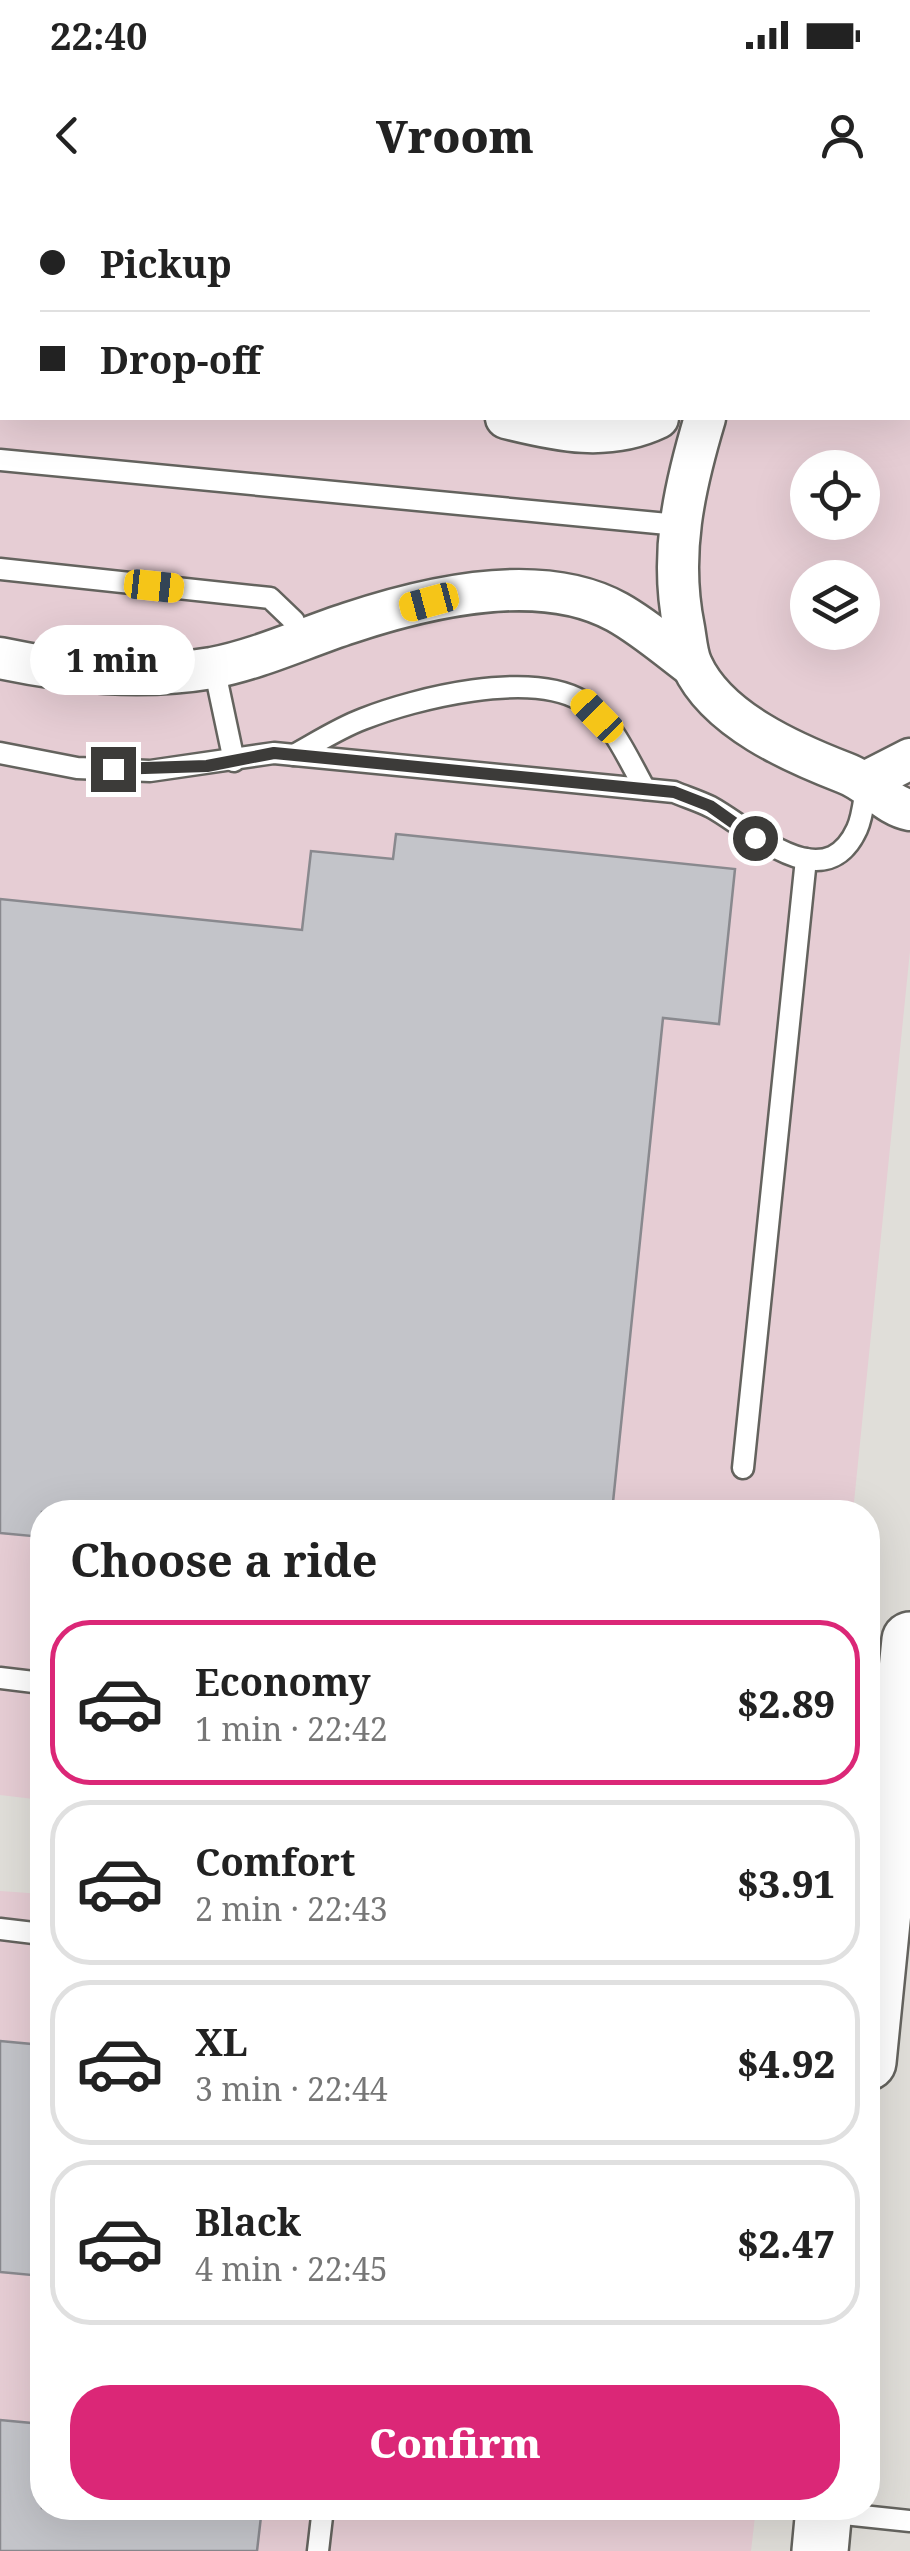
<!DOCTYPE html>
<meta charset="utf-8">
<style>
:root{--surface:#fff;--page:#f6f6f6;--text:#222;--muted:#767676;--line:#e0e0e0;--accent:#db2777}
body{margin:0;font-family:"Noto Serif",serif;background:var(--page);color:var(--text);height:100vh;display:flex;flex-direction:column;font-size:38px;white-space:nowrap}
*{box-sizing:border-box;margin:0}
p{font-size:32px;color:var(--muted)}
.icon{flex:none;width:55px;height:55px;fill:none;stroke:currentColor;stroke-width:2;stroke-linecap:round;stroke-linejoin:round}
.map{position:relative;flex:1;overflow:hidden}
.drawer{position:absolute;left:30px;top:1300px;width:850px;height:1020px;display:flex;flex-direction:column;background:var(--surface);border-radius:40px;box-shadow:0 10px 40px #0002}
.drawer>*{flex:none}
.banner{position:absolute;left:0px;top:0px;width:910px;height:220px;box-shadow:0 10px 40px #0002;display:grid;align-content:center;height:220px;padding:0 40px;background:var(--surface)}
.fabs{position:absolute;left:790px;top:250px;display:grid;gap:20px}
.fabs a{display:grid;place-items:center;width:90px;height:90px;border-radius:50%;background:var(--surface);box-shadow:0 10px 40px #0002;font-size:50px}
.end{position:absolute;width:45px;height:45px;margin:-22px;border:12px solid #3c3b39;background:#fff;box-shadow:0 0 0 5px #fff}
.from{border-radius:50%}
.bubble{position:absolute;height:70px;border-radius:35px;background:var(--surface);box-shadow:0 10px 40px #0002;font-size:32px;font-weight:800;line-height:70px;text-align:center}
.car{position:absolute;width:30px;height:60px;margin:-30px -15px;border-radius:12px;box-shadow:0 0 8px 2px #0007;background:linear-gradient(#f5c518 24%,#345 0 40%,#f5c518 0 76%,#345 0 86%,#f5c518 0)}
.banner b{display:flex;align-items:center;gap:35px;height:95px;font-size:38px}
.banner b+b{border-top:2px solid var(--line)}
.banner i{width:25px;height:25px;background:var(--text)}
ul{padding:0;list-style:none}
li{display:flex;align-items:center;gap:30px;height:165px;margin:0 20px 15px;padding:0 20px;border:5px solid var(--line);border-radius:40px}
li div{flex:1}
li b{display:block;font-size:38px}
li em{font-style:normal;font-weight:800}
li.selected{border-color:var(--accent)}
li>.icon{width:90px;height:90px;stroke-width:1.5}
h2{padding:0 40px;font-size:45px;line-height:120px}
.cta{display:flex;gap:20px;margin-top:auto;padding:20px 40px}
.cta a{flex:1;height:115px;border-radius:40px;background:var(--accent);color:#fff;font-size:40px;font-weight:800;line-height:115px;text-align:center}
.status{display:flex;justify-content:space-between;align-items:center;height:70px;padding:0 50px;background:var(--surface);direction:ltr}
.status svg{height:28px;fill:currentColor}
header{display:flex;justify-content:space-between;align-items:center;height:130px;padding:0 40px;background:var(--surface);font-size:45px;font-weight:800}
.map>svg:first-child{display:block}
</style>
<div class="status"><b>22:40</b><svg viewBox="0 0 49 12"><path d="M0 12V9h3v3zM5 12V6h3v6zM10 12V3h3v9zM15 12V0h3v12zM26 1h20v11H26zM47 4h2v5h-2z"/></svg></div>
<header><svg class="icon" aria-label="back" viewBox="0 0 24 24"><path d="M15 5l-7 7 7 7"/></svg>Vroom<svg class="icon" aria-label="person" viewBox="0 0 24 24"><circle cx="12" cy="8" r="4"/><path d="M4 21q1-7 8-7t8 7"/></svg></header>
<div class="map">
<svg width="910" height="2351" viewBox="0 0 910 2351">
<rect width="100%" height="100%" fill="#e0ded9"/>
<g fill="#e6cdd4" fill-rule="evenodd">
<path d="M0 0H910V751L853 1312H42V1600L0 1595ZM2 2H908V218H2ZM808 268H862V322H808ZM808 378H862V432H808Z"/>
<polygon points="0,1691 42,1694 42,2308 756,2308 751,2351 0,2351"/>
</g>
<g fill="#c3c4c9" stroke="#89898e" stroke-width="2.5">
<polygon points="396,634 735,669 719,824 663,818 612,1312 42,1312 42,1337 0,1333 0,699 302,730 311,651 393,659"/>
<polygon points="0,1841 42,1845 42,2076 0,2072"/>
<polygon points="0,2220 42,2224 42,2308 262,2308 257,2351 0,2351"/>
</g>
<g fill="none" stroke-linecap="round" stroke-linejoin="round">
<g stroke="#64635e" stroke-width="25">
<g id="lane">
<polyline points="277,0 283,2"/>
<polyline points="873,2 874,0"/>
<polyline points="0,147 2,147"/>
<polyline points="0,260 678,325"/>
<polyline points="0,369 270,398 294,421 300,441"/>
<polyline points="214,467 234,561"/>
<path d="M0 553 77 568 150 571 274 553 674 592C686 597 699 601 711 607 750 628 824 701 857 629 863 616 864 598 867 583"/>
<path d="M294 555C316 543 339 528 363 519 416 498 530 470 582 501 612 519 629 561 645 589"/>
<polyline points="743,1268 806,659"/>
<polyline points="0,1478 42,1483"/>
<polyline points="0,1729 42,1734"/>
<polyline points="825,2312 910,2321"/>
<polyline points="318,2351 323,2308"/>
</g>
</g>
<g stroke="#64635e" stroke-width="45">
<g id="street">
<polyline points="0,74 2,73"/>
<polyline points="908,123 910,125"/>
<path d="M506 218C558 231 608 242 658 218"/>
<path d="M705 218C684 288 669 355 684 428 686 439 687 455 692 465 717 520 793 553 845 573 870 582 887 606 910 610"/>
<path d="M0 458C71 473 140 480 212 468 259 459 303 438 349 423 427 397 541 370 617 412 644 427 668 448 692 466"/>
<polyline points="867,581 910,559"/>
</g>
</g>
<g stroke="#64635e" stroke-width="60">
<g id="secondary">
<polyline points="868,1862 910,1440"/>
<polyline points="820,2351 824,2308"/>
</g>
</g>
<use href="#lane" stroke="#fff" stroke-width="20"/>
<use href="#street" stroke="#fff" stroke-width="40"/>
<use href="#secondary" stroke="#fff" stroke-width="55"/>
</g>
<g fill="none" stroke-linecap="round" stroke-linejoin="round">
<polyline stroke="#3c3b39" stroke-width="12" points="113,569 207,566 274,553 674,592 710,606 755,638"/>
</g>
</svg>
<div class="fabs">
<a><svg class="icon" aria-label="locate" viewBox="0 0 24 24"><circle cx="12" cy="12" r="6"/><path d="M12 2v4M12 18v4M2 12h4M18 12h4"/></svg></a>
<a><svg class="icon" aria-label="layers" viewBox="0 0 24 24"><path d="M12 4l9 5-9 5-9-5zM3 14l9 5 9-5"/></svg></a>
</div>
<i class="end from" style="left:755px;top:638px"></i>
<i class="end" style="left:113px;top:569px"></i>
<div class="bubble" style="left:30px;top:425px;width:165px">1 min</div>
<i class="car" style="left:154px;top:386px;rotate:96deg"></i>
<i class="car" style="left:429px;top:402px;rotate:255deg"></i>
<i class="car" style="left:597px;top:516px;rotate:316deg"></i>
<div class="banner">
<b><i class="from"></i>Pickup</b>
<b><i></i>Drop-off</b>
</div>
<section class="drawer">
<h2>Choose a ride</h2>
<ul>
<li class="selected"><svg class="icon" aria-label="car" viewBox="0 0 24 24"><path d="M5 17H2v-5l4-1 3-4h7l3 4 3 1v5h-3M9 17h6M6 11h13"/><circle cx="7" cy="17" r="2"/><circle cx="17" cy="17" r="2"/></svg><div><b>Economy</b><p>1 min · 22:42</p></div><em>$2.89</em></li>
<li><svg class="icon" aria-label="car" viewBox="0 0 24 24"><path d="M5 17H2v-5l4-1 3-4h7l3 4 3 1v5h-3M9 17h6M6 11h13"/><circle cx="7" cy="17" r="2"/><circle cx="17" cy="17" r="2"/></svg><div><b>Comfort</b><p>2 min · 22:43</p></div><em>$3.91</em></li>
<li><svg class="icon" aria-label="car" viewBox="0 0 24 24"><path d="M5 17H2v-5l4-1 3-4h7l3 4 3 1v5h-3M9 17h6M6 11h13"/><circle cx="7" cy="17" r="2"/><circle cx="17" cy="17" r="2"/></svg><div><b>XL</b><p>3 min · 22:44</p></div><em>$4.92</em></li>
<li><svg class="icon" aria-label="car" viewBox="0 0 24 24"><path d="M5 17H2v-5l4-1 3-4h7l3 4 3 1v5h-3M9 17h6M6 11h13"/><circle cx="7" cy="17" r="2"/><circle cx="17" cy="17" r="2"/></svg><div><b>Black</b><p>4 min · 22:45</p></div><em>$2.47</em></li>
</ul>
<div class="cta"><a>Confirm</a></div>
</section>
</div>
